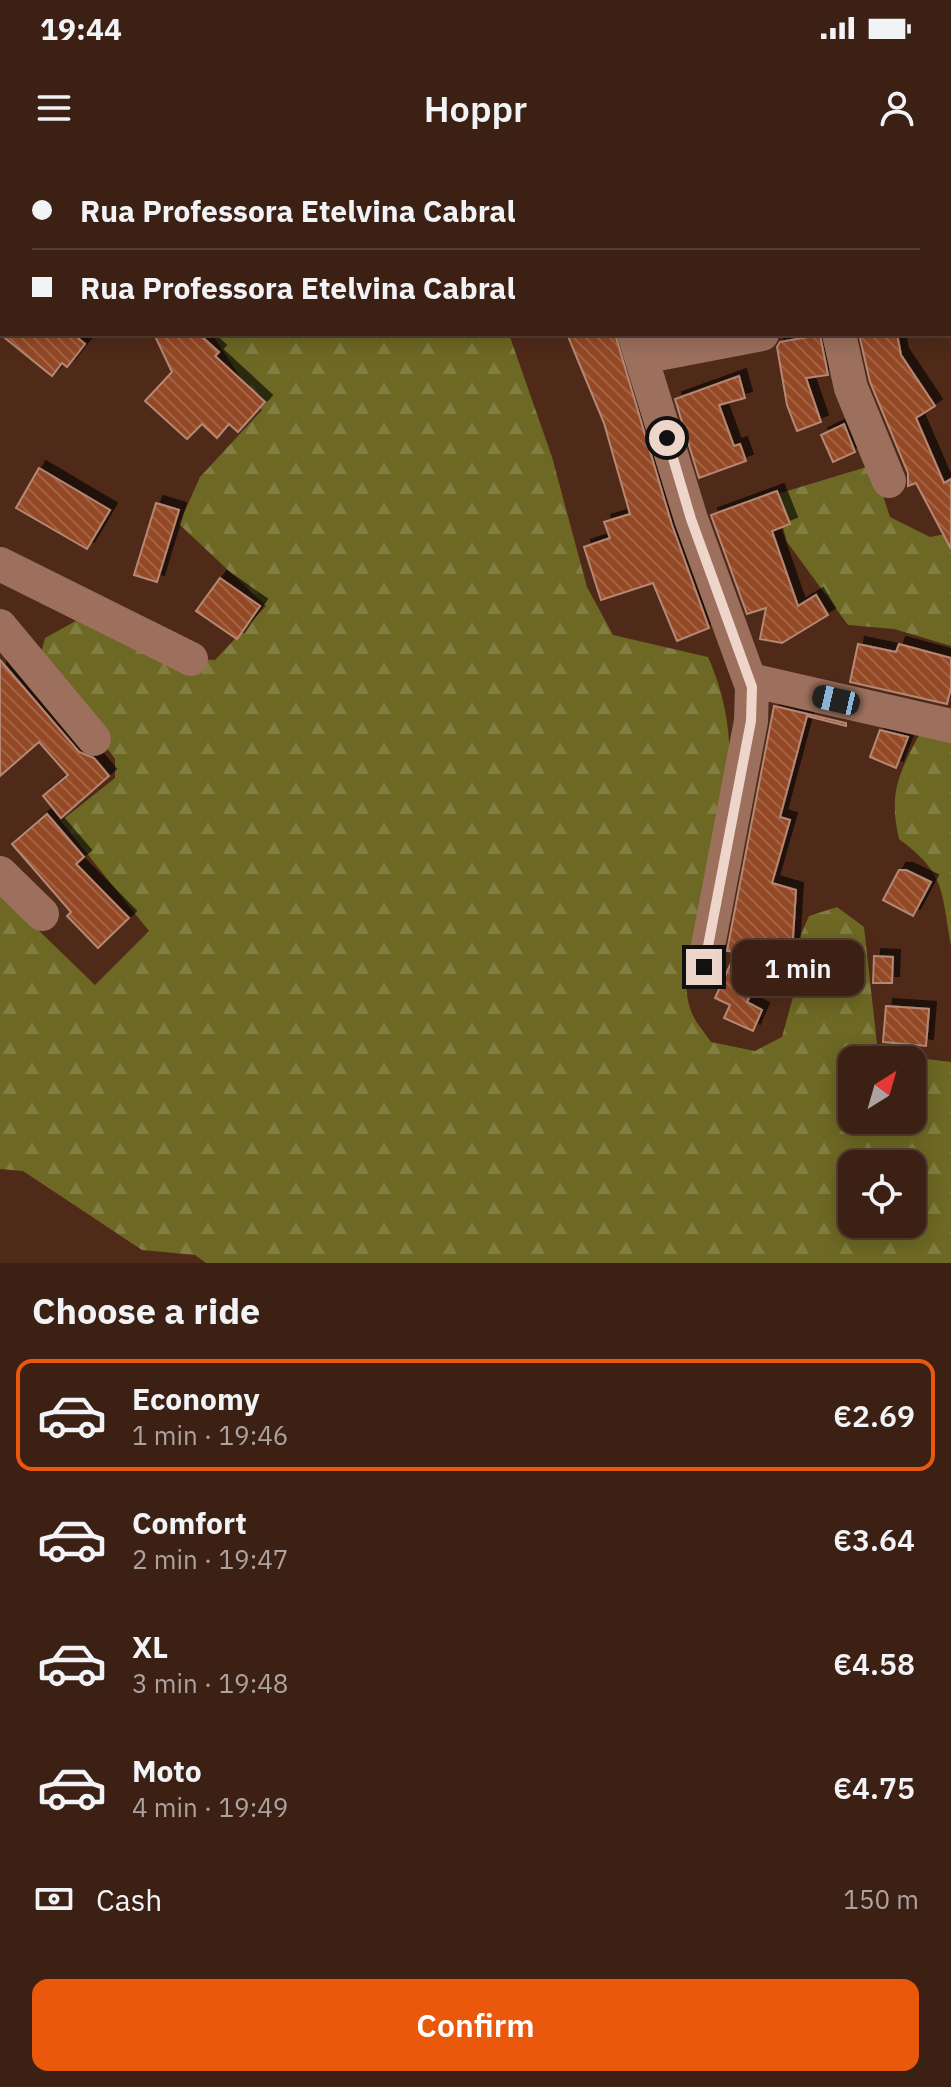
<!DOCTYPE html>
<meta charset="utf-8">
<style>
:root{--surface:#3c2013;--page:#472d21;--text:#f1f3f6;--muted:#aca3a0;--line:#553e33;--accent:#ea580c}
body{margin:0;font-family:"IBM Plex Sans",sans-serif;background:var(--page);color:var(--text);height:100vh;display:flex;flex-direction:column;font-size:30px;white-space:nowrap}
*{box-sizing:border-box;margin:0}
p{font-size:26px;color:var(--muted)}
.icon{flex:none;width:44px;height:44px;fill:none;stroke:currentColor;stroke-width:2;stroke-linecap:round;stroke-linejoin:round}
.map{position:relative;height:1103px;overflow:hidden}
.drawer{display:flex;flex-direction:column;background:var(--surface);flex:1}
.drawer>*{flex:none}
.top-card{position:absolute;left:0px;top:0px;width:952px;height:176px;box-shadow:0 4px 20px #0003,0 0 0 2px var(--line);display:grid;align-content:center;height:176px;padding:0 32px;background:var(--surface)}
.needle{width:52px;rotate:37deg}
.controls{position:absolute;left:838px;top:886px;display:grid;gap:16px}
.controls a{display:grid;place-items:center;width:88px;height:88px;border-radius:16px;background:var(--surface);box-shadow:0 4px 20px #0003,0 0 0 2px var(--line);font-size:40px}
.end{position:absolute;width:36px;height:36px;margin:-18px;border:10px solid #eed5ca;background:#111;box-shadow:0 0 0 4px #111}
.from{border-radius:50%}
.bubble{position:absolute;height:56px;border-radius:16px;background:var(--surface);box-shadow:0 4px 20px #0003,0 0 0 2px var(--line);font-size:26px;font-weight:600;line-height:56px;text-align:center}
.car{position:absolute;width:24px;height:48px;margin:-24px -12px;border-radius:10px;box-shadow:0 0 6px 2px #0007;background:linear-gradient(#222 24%,#8ab4d8 0 40%,#222 0 76%,#8ab4d8 0 86%,#222 0)}
.top-card b{display:flex;align-items:center;gap:28px;height:76px;font-size:30px}
.top-card b+b{border-top:2px solid var(--line)}
.top-card i{width:20px;height:20px;background:var(--text)}
ul{padding:0;list-style:none}
li{display:flex;align-items:center;gap:24px;height:112px;margin:0 16px 12px;padding:0 16px;border:4px solid transparent;border-radius:16px}
li div{flex:1}
li b{display:block;font-size:30px}
li em{font-style:normal;font-weight:600}
li.selected{border-color:var(--accent)}
li>.icon{width:72px;height:72px;stroke-width:1.5}
h2{padding:0 32px;font-size:36px;line-height:96px}
.pay{display:flex;align-items:center;gap:20px;height:88px;padding:0 32px;font-size:30px}
.pay p{margin-inline-start:auto}
.primary-button{display:flex;gap:16px;margin-top:auto;padding:16px 32px}
.primary-button a{flex:1;height:92px;border-radius:16px;background:var(--accent);color:#fff;font-size:32px;font-weight:600;line-height:92px;text-align:center}
.status{display:flex;justify-content:space-between;align-items:center;height:56px;padding:0 40px;background:var(--surface);direction:ltr}
.status svg{height:22px;fill:currentColor}
header{display:flex;justify-content:space-between;align-items:center;height:104px;padding:0 32px;background:var(--surface);font-size:36px;font-weight:600}
.map>svg:first-child{display:block}
</style>
<div class="status"><b>19:44</b><svg viewBox="0 0 49 12"><path d="M0 12V9h3v3zM5 12V6h3v6zM10 12V3h3v9zM15 12V0h3v12zM26 1h20v11H26zM47 4h2v5h-2z"/></svg></div>
<header><svg class="icon" aria-label="menu" viewBox="0 0 24 24"><path d="M4 6h16M4 12h16M4 18h16"/></svg>Hoppr<svg class="icon" aria-label="person" viewBox="0 0 24 24"><circle cx="12" cy="8" r="4"/><path d="M4 21q1-7 8-7t8 7"/></svg></header>
<div class="map">
<svg width="951" height="1103" viewBox="0 0 951 1103">
<defs>
<pattern id="forest-firs" width="22" height="20" patternUnits="userSpaceOnUse" patternTransform="scale(2)"><rect width="22" height="20" fill="#6d6823"/><path d="M5 1l3.5 6h-7zM16 11l3.5 6h-7z" fill="#827d42"/></pattern>
<pattern id="building-back-hatch" width="6" height="6" patternUnits="userSpaceOnUse" patternTransform="scale(2)"><rect width="6" height="6" fill="#944a26"/><path d="M-1 5l2 2M0 0l6 6M5-1l2 2" fill="none" stroke="#a36344"/></pattern>
<filter id="shadow"><feDropShadow dx="7" dy="-7" stdDeviation="0" flood-color="#0009"/></filter>
</defs>
<rect width="100%" height="100%" fill="#502a19"/>
<g fill="url(#forest-firs)" fill-rule="evenodd">
<path d="M212 174H509L552 297 587 427 613 475 708 497C740 568 731 633 717 708 708 752 674 805 691 851 695 862 705 873 711 882L755 891 782 877 793 837 795 788 809 756 837 747 864 767 878 893 951 902V1103H206L195 1095 142 1090 23 1011 0 1009V733L95 825 149 771 61 661 115 618V599L40 497 45 478 81 458 160 496 215 500 266 446 179 364 200 317 262 250ZM852 900H912V960H852ZM852 1004H912V1064H852Z"/>
<polygon points="873,305 890,357 930,377 951,373 951,486 894,469 848,465 787,382 774,335"/>
<path d="M925 564 951 571V785C941 730 946 714 899 679 887 628 902 608 925 564Z"/>
</g>
<g fill="url(#building-back-hatch)" stroke="#b58874" stroke-width="2" filter="url(#shadow)">
<polygon points="0,174 73,174 85,184 67,207 62,203 52,216"/>
<polygon points="154,174 199,174 219,192 215,196 265,242 238,272 229,264 217,278 202,264 187,279 145,241 172,212"/>
<polygon points="567,174 615,174 672,365 709,468 677,481 653,423 601,440 584,387 610,378 604,362 630,354 604,263"/>
<polygon points="859,174 897,174 901,195 935,246 916,258 944,323 951,319 951,389 916,323 908,326 908,313 870,222"/>
<polygon points="820,175 828,215 806,218 821,262 797,271 787,245 777,187 780,182"/>
<polygon points="739,216 745,238 719,245 734,286 740,284 746,301 699,318 675,239"/>
<polygon points="844,264 855,292 833,302 821,275"/>
<polygon points="39,308 110,350 87,389 16,348"/>
<polygon points="777,331 790,364 772,371 798,446 816,435 828,455 782,483 760,479 766,448 747,454 711,355"/>
<polygon points="156,343 179,350 157,422 134,415"/>
<polygon points="220,418 260,446 237,479 196,451"/>
<polygon points="858,484 896,492 899,484 951,498 951,528 947,544 850,522"/>
<polygon points="0,500 79,592 94,598 109,616 61,658 43,636 68,615 39,582 0,616"/>
<polygon points="774,546 846,563 846,566 807,556 780,657 790,660 772,723 796,730 791,810 763,808 747,842 762,850 753,871 724,858 730,845 715,838 736,792 727,791"/>
<polygon points="880,570 908,577 896,608 870,597"/>
<polygon points="47,654 84,697 76,704 129,758 98,788 67,756 71,752 12,684"/>
<polygon points="899,710 906,710 931,722 913,756 883,740"/>
<polygon points="874,796 893,797 892,823 873,823"/>
<polygon points="886,846 929,849 926,886 883,882"/>
</g>
<g fill="none" stroke-linecap="round" stroke-linejoin="round">
<g stroke="#9c705d" stroke-width="34">
<polyline points="591,0 591,2"/>
<polyline points="187,2 191,0"/>
<polyline points="519,2 520,0"/>
<polyline points="0,135 2,133"/>
<polyline points="634,174 691,359 752,527 751,561 704,807"/>
<polyline points="839,174 851,228 889,321"/>
<polyline points="642,197 762,174"/>
<polyline points="0,404 191,499"/>
<polyline points="0,466 94,579"/>
<polyline points="750,520 951,566"/>
<polyline points="0,713 42,754"/>
</g>
</g>
<g fill="none" stroke-linecap="round" stroke-linejoin="round">
<polyline stroke="#eed5ca" stroke-width="10" points="667,278 691,359 752,527 751,561 704,807"/>
</g>
</svg>
<div class="controls">
<a><svg class="needle" viewBox="-14 -14 28 28"><path d="M0-13l5 13h-10z" fill="#e53935"/><path d="M0 13l5-13h-10z" fill="#aca3a0"/></svg></a>
<a><svg class="icon" aria-label="locate" viewBox="0 0 24 24"><circle cx="12" cy="12" r="6"/><path d="M12 2v4M12 18v4M2 12h4M18 12h4"/></svg></a>
</div>
<i class="end from" style="left:667px;top:278px"></i>
<i class="end" style="left:704px;top:807px"></i>
<div class="bubble" style="left:732px;top:780px;width:132px">1 min</div>
<i class="car" style="left:836px;top:540px;rotate:283deg"></i>
<div class="top-card">
<b><i class="from"></i>Rua Professora Etelvina Cabral</b>
<b><i></i>Rua Professora Etelvina Cabral</b>
</div>
</div>
<section class="drawer">
<h2>Choose a ride</h2>
<ul>
<li class="selected"><svg class="icon" aria-label="car" viewBox="0 0 24 24"><path d="M5 17H2v-5l4-1 3-4h7l3 4 3 1v5h-3M9 17h6M6 11h13"/><circle cx="7" cy="17" r="2"/><circle cx="17" cy="17" r="2"/></svg><div><b>Economy</b><p>1 min · 19:46</p></div><em>€2.69</em></li>
<li><svg class="icon" aria-label="car" viewBox="0 0 24 24"><path d="M5 17H2v-5l4-1 3-4h7l3 4 3 1v5h-3M9 17h6M6 11h13"/><circle cx="7" cy="17" r="2"/><circle cx="17" cy="17" r="2"/></svg><div><b>Comfort</b><p>2 min · 19:47</p></div><em>€3.64</em></li>
<li><svg class="icon" aria-label="car" viewBox="0 0 24 24"><path d="M5 17H2v-5l4-1 3-4h7l3 4 3 1v5h-3M9 17h6M6 11h13"/><circle cx="7" cy="17" r="2"/><circle cx="17" cy="17" r="2"/></svg><div><b>XL</b><p>3 min · 19:48</p></div><em>€4.58</em></li>
<li><svg class="icon" aria-label="car" viewBox="0 0 24 24"><path d="M5 17H2v-5l4-1 3-4h7l3 4 3 1v5h-3M9 17h6M6 11h13"/><circle cx="7" cy="17" r="2"/><circle cx="17" cy="17" r="2"/></svg><div><b>Moto</b><p>4 min · 19:49</p></div><em>€4.75</em></li>
</ul>
<div class="pay"><svg class="icon" aria-label="cash" viewBox="0 0 24 24"><path d="M3 7h18v10H3z"/><circle cx="12" cy="12" r="2"/></svg>Cash<p>150 m</p></div>
<div class="primary-button"><a>Confirm</a></div>
</section>
